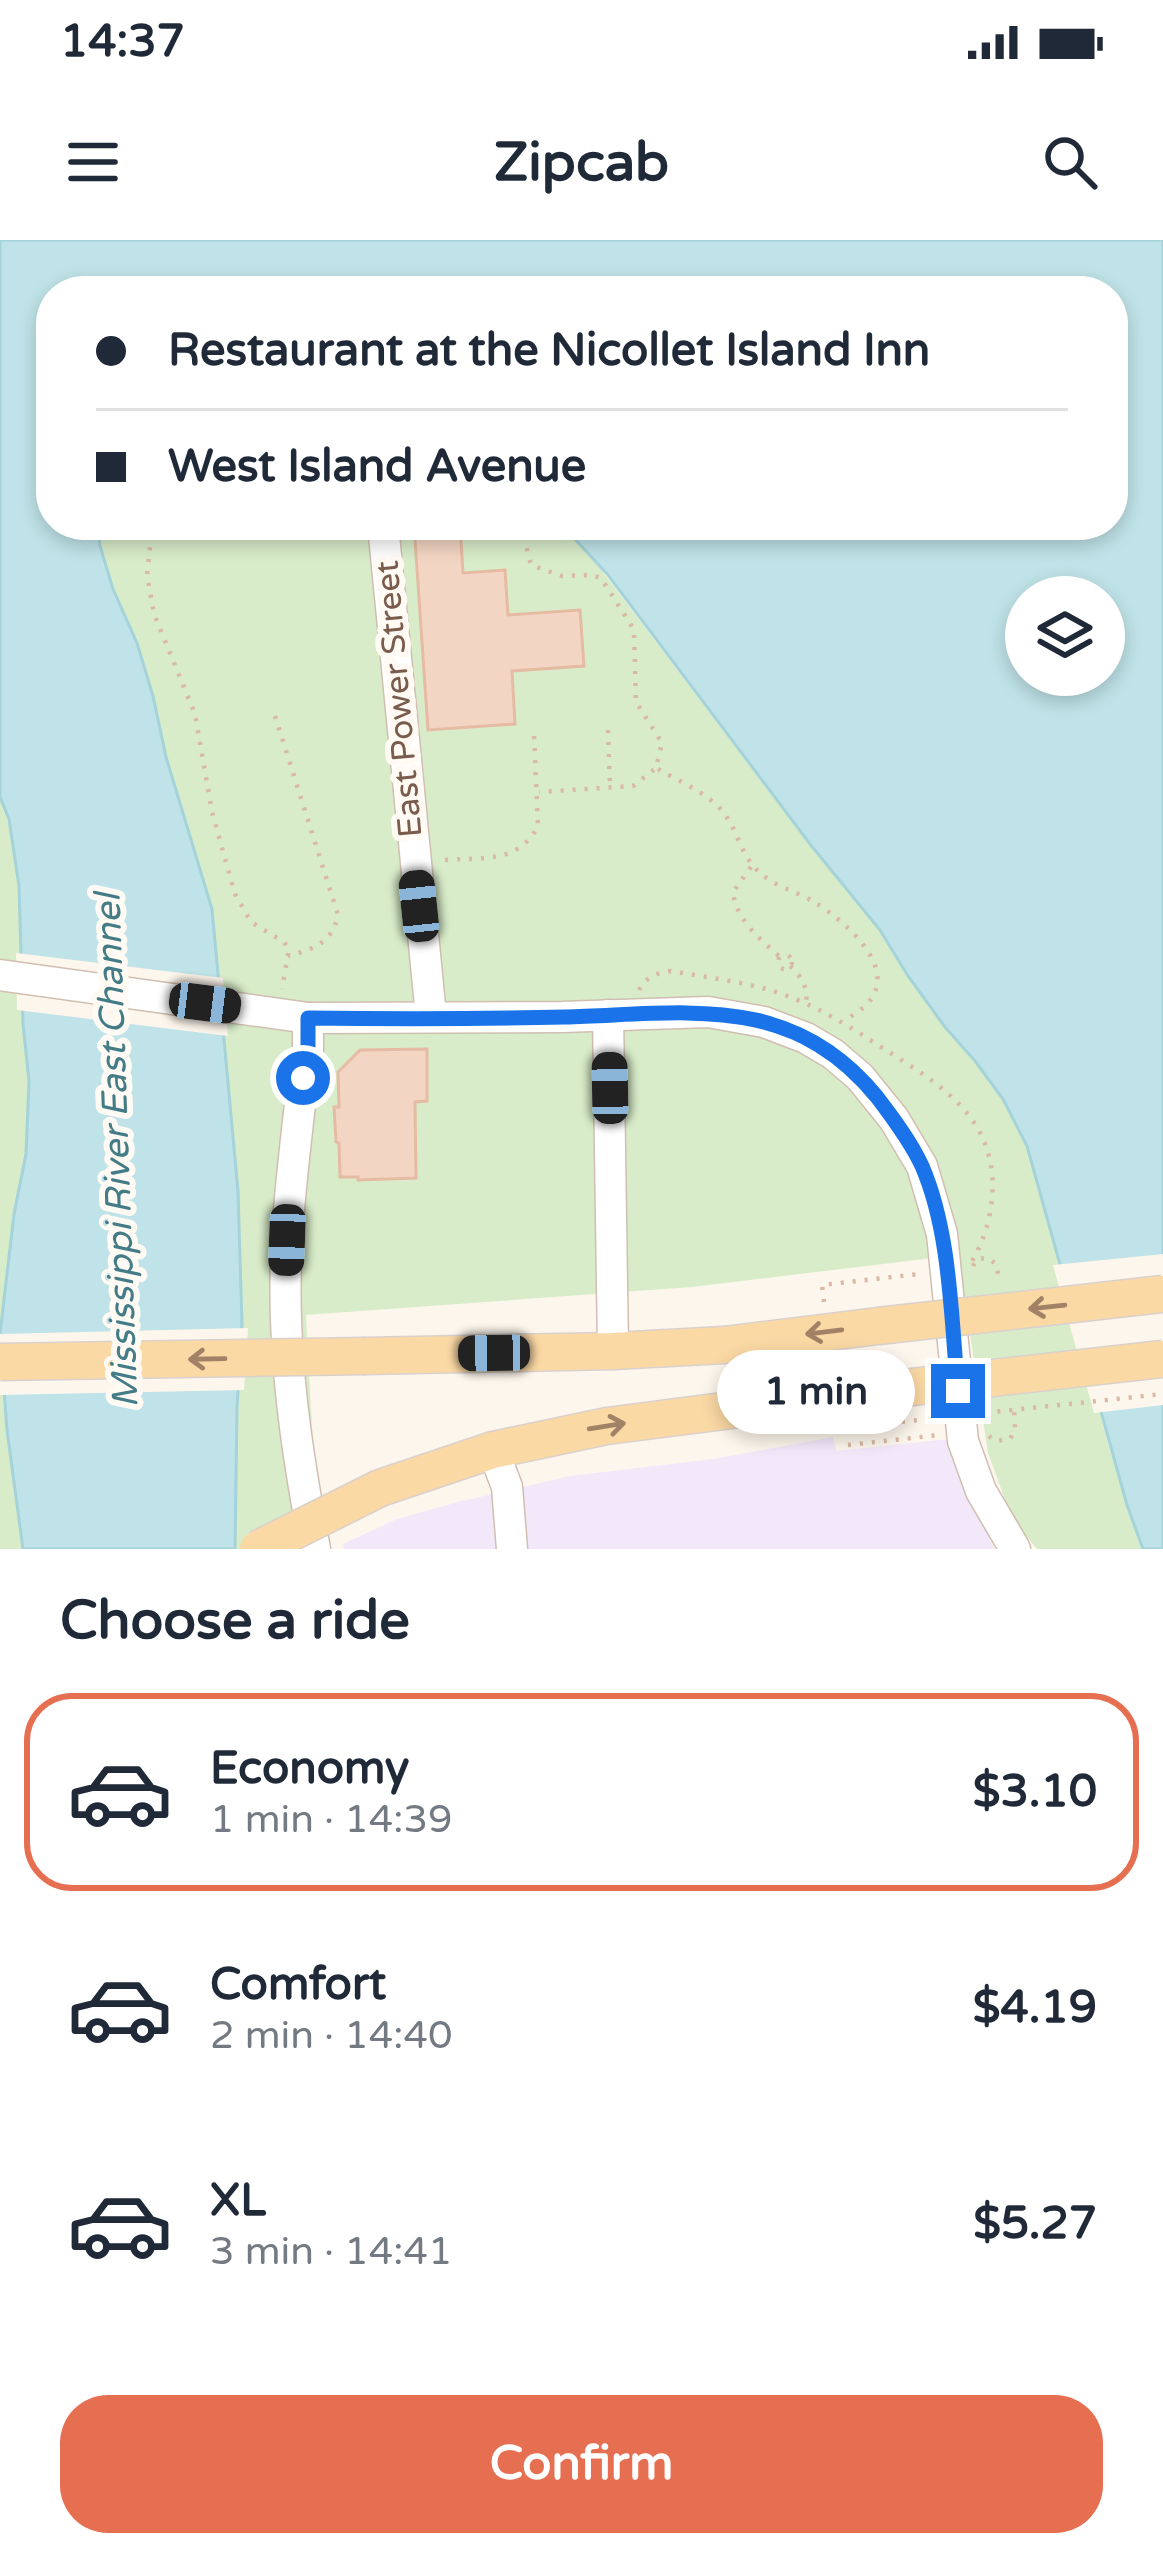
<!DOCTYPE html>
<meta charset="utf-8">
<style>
:root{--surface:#fff;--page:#f6f6f7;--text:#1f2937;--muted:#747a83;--line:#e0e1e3;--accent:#e76f51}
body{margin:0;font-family:"Varela Round",sans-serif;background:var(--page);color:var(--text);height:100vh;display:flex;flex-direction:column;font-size:45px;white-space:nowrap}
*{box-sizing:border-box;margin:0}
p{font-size:39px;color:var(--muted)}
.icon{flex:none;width:66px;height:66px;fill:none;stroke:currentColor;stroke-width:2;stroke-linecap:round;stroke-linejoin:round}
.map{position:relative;height:1309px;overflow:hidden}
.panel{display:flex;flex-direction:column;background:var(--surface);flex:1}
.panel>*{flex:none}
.banner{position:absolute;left:36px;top:36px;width:1092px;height:264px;border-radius:48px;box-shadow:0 6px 18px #0003;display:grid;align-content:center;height:264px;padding:0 60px;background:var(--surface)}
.buttons{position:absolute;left:1005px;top:336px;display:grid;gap:24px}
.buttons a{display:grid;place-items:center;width:120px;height:120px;border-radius:50%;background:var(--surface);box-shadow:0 6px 18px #0003;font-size:60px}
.end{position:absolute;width:54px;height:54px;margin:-27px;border:15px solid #1a73e8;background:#fff;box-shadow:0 0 0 6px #fff}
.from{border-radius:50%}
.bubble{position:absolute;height:84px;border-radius:42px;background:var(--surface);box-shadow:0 6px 18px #0003;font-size:39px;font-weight:800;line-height:84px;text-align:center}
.car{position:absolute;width:36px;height:72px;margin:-36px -18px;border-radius:15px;box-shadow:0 0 9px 3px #0007;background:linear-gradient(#222 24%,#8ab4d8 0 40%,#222 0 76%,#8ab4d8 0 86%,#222 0)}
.banner b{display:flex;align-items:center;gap:42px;height:114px;font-size:45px}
.banner b+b{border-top:3px solid var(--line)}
.banner i{width:30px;height:30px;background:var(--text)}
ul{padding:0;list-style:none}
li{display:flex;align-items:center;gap:36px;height:198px;margin:0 24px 18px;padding:0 36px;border:6px solid transparent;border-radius:48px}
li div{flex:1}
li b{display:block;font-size:45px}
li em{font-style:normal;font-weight:800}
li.selected{border-color:var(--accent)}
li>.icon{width:108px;height:108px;stroke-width:1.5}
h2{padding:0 60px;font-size:54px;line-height:144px}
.button{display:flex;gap:24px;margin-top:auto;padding:24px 60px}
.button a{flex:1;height:138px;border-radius:48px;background:var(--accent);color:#fff;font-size:48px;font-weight:800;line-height:138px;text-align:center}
.status{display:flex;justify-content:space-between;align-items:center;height:84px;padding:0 60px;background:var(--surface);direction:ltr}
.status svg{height:33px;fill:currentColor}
header{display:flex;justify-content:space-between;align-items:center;height:156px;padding:0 60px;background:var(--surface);font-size:54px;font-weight:800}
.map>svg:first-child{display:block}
</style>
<div class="status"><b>14:37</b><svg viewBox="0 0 49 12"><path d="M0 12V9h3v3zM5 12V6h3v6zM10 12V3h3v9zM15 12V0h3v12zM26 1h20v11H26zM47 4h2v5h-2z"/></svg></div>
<header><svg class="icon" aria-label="menu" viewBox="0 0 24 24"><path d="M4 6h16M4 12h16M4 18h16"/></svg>Zipcab<svg class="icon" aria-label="search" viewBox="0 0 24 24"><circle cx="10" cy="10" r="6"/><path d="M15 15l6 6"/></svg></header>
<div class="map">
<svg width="1163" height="1309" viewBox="0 0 1163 1309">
<rect width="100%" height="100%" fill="#fdf6ec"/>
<polygon fill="#f3e8fa" points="833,1197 836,1211 949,1199 994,1309 344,1309 343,1304 397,1279 458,1262 570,1236 713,1219"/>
<g fill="#d8ecc9">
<path d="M97 285H562L581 303 809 604 880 690 908 736 944 787 975 821 1003 859 1027 907 1109 1207 1142 1309H1037L1012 1279 988 1213 958 1015 692 1047 306 1075 315 1247 311 1309H235L166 517C156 479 150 436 135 399 120 361 102 327 97 285Z"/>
<polygon points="0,557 9,579 19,646 23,784 29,841 26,915 14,974 0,1093"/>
<polygon points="0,1109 23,1309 0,1309"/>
</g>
<path fill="#bfe3e8" stroke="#a5d3da" stroke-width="3" fill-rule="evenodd" d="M0 0H1163V1309H1143L1127 1265 1027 906 1003 859 975 821 945 787 908 736 880 690 810 604 608 335 562 285H1113V51H51V285H97L100 306 113 349 137 403 153 456 166 517 212 669 238 951 242 1084 237 1168 235 1309H23L7 1190 0 1094 14 974 26 914 29 841 23 784 19 646 9 579 0 557ZM1026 357H1104V435H1026Z"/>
<g fill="#fdf6ec">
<polygon points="16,713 223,738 228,796 17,770"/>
<polygon points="1163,1014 1163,1165 1094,1173 1053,1025"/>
<polygon points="248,1088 244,1150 0,1155 0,1094"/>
</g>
<g fill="#f3d5c3" stroke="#e6bba3" stroke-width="3">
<polygon points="414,285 460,285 463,333 505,330 508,375 580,370 584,426 512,431 515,484 428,490"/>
<polygon points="427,809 427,861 415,862 416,938 358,940 358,937 340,937 339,903 336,902 334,867 339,867 338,832 360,810"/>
</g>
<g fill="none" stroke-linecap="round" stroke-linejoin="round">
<g stroke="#d1beb0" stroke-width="33">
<g id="minor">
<polyline points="383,285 431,776"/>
<polyline points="0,735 308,778 562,777 708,772 764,782 806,798 833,814 860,837 894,879 922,926 942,994 963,1201 981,1251 1015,1309"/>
<polyline points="608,775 613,1111"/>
<path d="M308 778V812L303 838C294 918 283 998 286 1079 288 1155 301 1234 315 1309"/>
<polyline points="493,1210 507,1247 512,1309"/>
</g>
</g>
<g stroke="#dad1cd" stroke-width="39">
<g id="major">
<polyline points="366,1116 613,1111 724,1105 878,1086"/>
<polyline points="380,1248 493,1210 607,1186 886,1150"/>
</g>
</g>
<g stroke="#d9b8a5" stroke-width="4.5" stroke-dasharray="3 9" stroke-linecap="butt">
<polyline points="158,285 151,298 147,335 154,374 195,474 212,572 235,654 251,682 284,702 289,709 282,749"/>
<polyline points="521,285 531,325 562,336 591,335 601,338 631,385 634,392 636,462 662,503 656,528 633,546 539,552"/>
<path d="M275 476 338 675C332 703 314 709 288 716"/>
<polyline points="608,490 610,548"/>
<path d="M658 529C680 542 711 554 726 576 738 593 742 617 759 632 774 646 798 652 816 663 844 681 902 729 866 765 860 771 850 776 844 782"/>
<path d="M445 620C483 617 518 624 538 586L534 495"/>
<path d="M751 627 733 652C736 680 760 699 780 717"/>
<circle cx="785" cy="722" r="7"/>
<path d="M790 726C802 737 808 747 806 763"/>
<path d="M639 750C647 736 657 733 671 731 704 737 738 741 770 750 812 763 848 785 884 809 914 828 948 848 970 877 1003 920 997 979 971 1023"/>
<polyline points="973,1026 977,1019 988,1018 996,1024 1000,1042"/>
<polyline points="824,1062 822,1045 919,1034"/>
<polyline points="989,1196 995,1201 1010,1199 1015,1190 1014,1169"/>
<polyline points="848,1205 939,1195"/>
</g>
<use href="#minor" stroke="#fff" stroke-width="30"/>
<use href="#major" stroke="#fbd9a5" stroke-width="36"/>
<g stroke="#dad1cd" stroke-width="39" stroke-linecap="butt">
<g id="major-bridge">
<polyline points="878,1086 1163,1054"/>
<polyline points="0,1122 366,1116"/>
<polyline points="886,1150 1163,1119"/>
<polyline points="258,1309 380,1248"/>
</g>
</g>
<polyline stroke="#d9b8a5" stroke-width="4.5" stroke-dasharray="3 9" stroke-linecap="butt" points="890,1183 1163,1154"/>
<use href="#major-bridge" stroke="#fbd9a5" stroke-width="36"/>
</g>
<defs><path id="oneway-shaft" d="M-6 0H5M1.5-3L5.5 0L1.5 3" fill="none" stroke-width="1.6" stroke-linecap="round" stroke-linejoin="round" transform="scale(3)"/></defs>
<g stroke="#a18267">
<use href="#oneway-shaft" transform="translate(1047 1067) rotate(174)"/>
<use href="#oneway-shaft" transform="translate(824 1092) rotate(173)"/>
<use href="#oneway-shaft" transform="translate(207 1119) rotate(179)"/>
<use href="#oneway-shaft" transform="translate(607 1186) rotate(-9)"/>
</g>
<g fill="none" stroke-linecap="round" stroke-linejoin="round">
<path stroke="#1a73e8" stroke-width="15" d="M303 838 308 812V778C394 779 480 779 565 777 684 774 791 751 877 857 893 878 911 902 922 926 951 993 951 1080 958 1151"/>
</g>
<g text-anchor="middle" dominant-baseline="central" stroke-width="12" stroke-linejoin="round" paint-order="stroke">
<g font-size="33" fill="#7a5c4d" stroke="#fffaf3">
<text transform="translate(399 459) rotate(-95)">East Power Street</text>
</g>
<g font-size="36" font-style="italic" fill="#437c86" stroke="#fffaf3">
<text transform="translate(117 911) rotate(-92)">Mississippi River East Channel</text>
</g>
</g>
</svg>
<div class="buttons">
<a><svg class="icon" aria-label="layers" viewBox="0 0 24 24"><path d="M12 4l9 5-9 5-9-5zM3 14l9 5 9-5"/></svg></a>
</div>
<i class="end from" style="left:303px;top:838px"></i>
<i class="end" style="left:958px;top:1151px"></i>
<div class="bubble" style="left:717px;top:1110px;width:198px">1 min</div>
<i class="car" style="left:419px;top:666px;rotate:354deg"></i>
<i class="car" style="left:205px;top:763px;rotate:97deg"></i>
<i class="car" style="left:610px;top:848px;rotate:359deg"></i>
<i class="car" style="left:287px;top:1000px;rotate:182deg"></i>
<i class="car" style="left:494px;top:1113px;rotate:269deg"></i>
<div class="banner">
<b><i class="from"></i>Restaurant at the Nicollet Island Inn</b>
<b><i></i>West Island Avenue</b>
</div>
</div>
<section class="panel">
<h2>Choose a ride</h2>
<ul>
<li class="selected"><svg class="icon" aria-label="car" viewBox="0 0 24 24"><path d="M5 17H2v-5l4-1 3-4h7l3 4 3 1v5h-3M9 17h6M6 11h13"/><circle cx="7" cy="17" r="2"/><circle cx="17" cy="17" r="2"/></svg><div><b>Economy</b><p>1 min · 14:39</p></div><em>$3.10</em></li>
<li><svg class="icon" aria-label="car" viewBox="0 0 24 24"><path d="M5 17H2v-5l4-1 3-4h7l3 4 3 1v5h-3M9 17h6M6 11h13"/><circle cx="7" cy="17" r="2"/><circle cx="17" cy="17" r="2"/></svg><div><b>Comfort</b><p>2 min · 14:40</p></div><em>$4.19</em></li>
<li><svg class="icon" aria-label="car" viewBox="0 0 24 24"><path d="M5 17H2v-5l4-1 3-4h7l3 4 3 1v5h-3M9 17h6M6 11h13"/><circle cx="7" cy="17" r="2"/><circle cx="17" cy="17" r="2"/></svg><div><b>XL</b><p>3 min · 14:41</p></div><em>$5.27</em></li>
</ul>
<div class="button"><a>Confirm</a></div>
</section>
